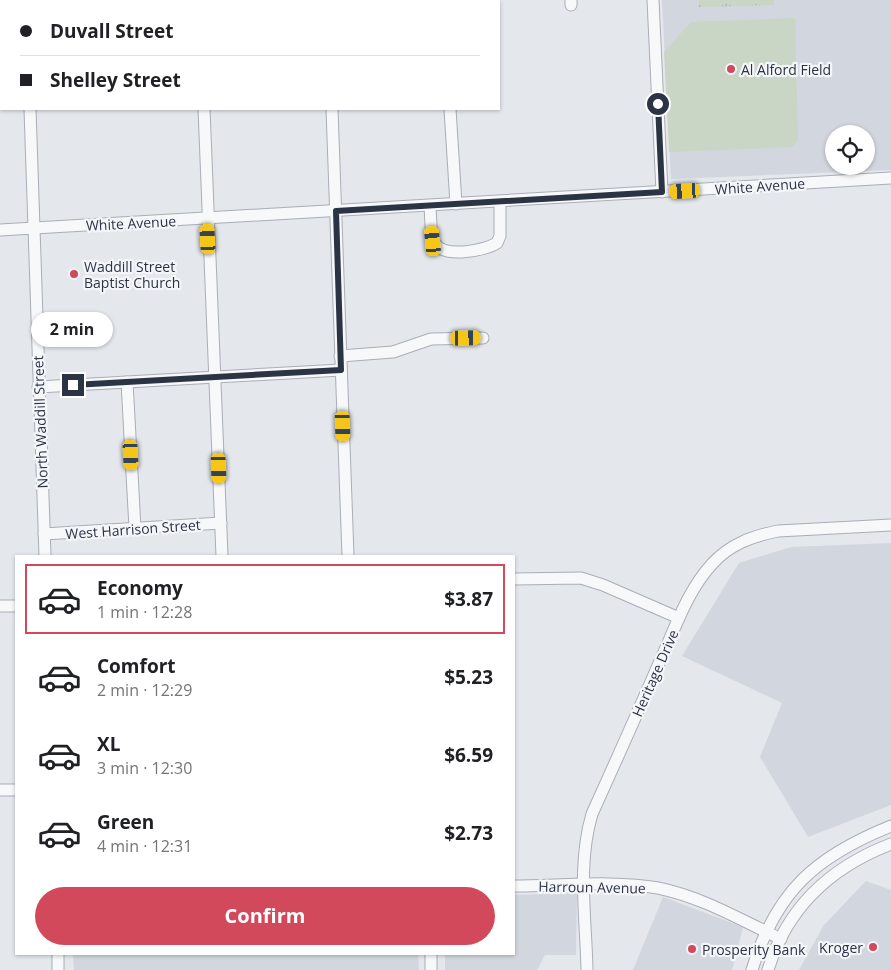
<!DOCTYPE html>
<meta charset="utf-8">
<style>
:root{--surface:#fff;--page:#f6f6f6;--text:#202124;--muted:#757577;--line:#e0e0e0;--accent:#d1495b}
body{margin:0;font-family:"Open Sans",sans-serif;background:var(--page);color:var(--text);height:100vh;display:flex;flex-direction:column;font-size:19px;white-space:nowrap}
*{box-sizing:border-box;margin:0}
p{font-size:16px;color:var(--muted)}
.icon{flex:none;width:28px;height:28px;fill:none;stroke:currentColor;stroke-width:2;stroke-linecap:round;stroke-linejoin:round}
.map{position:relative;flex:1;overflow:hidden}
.side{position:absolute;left:15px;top:555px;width:500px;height:400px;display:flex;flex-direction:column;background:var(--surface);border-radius:0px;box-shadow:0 1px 4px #0004}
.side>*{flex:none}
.hud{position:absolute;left:0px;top:0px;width:500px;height:110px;box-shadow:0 1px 4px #0004;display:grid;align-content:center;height:110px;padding:0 20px;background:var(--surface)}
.fabs{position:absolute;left:825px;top:125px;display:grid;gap:10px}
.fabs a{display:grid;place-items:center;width:50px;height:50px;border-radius:50%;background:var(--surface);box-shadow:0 1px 4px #0004;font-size:25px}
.end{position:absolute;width:22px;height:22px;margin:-11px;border:6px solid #2b3445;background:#fff;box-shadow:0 0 0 2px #fff}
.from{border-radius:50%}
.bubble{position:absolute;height:35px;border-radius:18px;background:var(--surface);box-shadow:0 1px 4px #0004;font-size:16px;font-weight:700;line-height:35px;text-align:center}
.car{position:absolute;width:15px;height:30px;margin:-15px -8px;border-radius:6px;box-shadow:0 0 4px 1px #0007;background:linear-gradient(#f5c518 24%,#345 0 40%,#f5c518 0 76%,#345 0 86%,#f5c518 0)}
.hud b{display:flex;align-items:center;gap:18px;height:48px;font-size:19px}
.hud b+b{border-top:1px solid var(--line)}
.hud i{width:12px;height:12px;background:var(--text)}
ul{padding:9px 0 0;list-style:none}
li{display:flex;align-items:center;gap:15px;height:70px;margin:0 10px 8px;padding:0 10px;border:2px solid transparent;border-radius:0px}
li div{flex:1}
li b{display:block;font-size:19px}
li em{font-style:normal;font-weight:700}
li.current{border-color:var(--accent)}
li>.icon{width:45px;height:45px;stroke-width:1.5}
.button{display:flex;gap:10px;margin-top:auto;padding:10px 20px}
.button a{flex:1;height:58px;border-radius:30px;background:var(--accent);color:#fff;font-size:20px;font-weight:700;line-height:58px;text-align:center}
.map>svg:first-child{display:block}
</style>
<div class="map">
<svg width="891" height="970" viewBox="0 0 891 970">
<defs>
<pattern id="park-tufts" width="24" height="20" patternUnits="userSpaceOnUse" patternTransform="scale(1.25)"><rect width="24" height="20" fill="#c9d6c5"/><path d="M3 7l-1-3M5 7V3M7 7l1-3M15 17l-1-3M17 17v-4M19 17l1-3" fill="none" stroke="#adb8ab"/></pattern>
</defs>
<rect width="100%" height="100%" fill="#e4e7ec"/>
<g fill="#d2d6de" fill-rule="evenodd">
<path d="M662 0H891V170L671 179ZM834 134H866V166H834Z"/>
<polygon points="891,543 891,805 808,837 760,757 782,703 682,656 739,563 791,547"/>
<polygon points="866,881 891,890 891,970 799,970 824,925"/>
<polygon points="577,893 576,955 545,955 537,970 445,970 445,954 514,954 514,895"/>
<polygon points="663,897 743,927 732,970 633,970"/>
<polygon points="73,954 418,954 419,970 74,970"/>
</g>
<polygon fill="#c9d6c5" points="795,18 798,141 792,147 669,152 664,52 691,22"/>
<polygon fill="url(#park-tufts)" points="699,0 774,0 774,5 699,7"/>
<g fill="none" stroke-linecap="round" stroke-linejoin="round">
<g stroke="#a9aeb7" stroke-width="13">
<g id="minor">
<polyline points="26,0 26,1"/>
<polyline points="203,0 203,1"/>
<polyline points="329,0 329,1"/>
<polyline points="571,0 571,5"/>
<polyline points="653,0 662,192"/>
<polyline points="0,53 1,53"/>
<polyline points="30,109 45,556"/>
<polyline points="204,109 222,556"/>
<polyline points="332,109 348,556"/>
<polyline points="450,109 456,204"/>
<path d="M430 207C431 217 430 233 434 242 443 259 484 251 497 243L500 236V202"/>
<polyline points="0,230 891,178"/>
<polyline points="340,356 393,352 431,339 483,338"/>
<polyline points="127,382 135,528"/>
<polyline points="38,387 341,370"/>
<polyline points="44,534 221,523"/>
<polyline points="514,579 581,578 603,585 679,618"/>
<polyline points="0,606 16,606"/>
<polyline points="0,790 16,790"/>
<path d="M514 886C557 886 616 880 658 888 702 897 741 920 781 939"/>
<polyline points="58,954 58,970"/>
<polyline points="431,954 431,970"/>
<path d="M587 970C586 919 577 864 592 814 615 763 638 712 660 661 675 629 687 591 712 564 730 544 753 536 778 531L891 525"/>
<path d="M752 970C776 891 816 856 891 826"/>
<path d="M768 970C787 907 831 867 891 844"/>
</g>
</g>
<use href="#minor" stroke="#f7f8fa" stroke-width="11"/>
</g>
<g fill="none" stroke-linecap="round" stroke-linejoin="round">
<polyline stroke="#2b3445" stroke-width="6" points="73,385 341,370 336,211 662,192 658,104"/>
</g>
<g fill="#d1495b" stroke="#f4f6f9" stroke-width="2">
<circle cx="731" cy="69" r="5"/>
<circle cx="74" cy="274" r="5"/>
<circle cx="873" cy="947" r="5"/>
<circle cx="692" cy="949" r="5"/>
</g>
<g text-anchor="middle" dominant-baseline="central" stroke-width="4.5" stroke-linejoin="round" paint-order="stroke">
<g font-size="14" fill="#2b3445" stroke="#f4f6f9" text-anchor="start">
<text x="741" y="69">Al Alford Field</text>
<text x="84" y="266">Waddill Street<tspan x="84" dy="16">Baptist Church</tspan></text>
<text x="863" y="947" text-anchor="end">Kroger</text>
<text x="702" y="949">Prosperity Bank</text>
</g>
<g font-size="14" fill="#2b3445" stroke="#f4f6f9">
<text transform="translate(760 186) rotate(-4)">White Avenue</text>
<text transform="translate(131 223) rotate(-3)">White Avenue</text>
<text transform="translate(40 422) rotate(-92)">North Waddill Street</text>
<text transform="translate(133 529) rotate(-4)">West Harrison Street</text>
<text transform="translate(655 673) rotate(-66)">Heritage Drive</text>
<text transform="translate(592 887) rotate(1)">Harroun Avenue</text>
</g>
</g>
</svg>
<div class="fabs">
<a><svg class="icon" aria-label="locate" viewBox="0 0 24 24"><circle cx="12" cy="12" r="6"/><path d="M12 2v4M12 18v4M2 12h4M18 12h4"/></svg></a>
</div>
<i class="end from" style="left:658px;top:104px"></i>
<i class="end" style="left:73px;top:385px"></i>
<div class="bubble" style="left:31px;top:312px;width:82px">2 min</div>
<i class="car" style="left:685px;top:191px;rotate:267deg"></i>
<i class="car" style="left:208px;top:239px;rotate:357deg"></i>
<i class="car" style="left:433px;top:241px;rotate:354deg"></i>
<i class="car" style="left:466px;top:338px;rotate:89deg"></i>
<i class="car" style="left:343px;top:426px;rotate:178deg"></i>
<i class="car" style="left:131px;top:455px;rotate:177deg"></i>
<i class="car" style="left:219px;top:468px;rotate:178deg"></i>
<div class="hud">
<b><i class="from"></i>Duvall Street</b>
<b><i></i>Shelley Street</b>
</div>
<section class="side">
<ul>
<li class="current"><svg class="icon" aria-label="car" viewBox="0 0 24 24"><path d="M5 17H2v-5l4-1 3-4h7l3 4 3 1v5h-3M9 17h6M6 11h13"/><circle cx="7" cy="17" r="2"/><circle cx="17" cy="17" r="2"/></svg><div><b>Economy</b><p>1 min · 12:28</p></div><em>$3.87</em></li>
<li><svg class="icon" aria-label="car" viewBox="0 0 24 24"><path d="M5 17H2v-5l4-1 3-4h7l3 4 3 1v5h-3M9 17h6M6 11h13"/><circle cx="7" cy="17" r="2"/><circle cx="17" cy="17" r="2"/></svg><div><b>Comfort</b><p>2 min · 12:29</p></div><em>$5.23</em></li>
<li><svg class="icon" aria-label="car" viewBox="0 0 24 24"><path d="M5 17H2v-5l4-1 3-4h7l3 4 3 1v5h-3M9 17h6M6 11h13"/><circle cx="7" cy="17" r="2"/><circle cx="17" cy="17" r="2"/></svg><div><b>XL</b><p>3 min · 12:30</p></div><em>$6.59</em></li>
<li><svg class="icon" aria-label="car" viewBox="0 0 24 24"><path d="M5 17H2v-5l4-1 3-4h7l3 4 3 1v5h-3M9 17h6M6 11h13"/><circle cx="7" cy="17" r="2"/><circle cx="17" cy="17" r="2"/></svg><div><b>Green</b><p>4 min · 12:31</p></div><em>$2.73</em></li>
</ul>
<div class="button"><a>Confirm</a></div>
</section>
</div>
